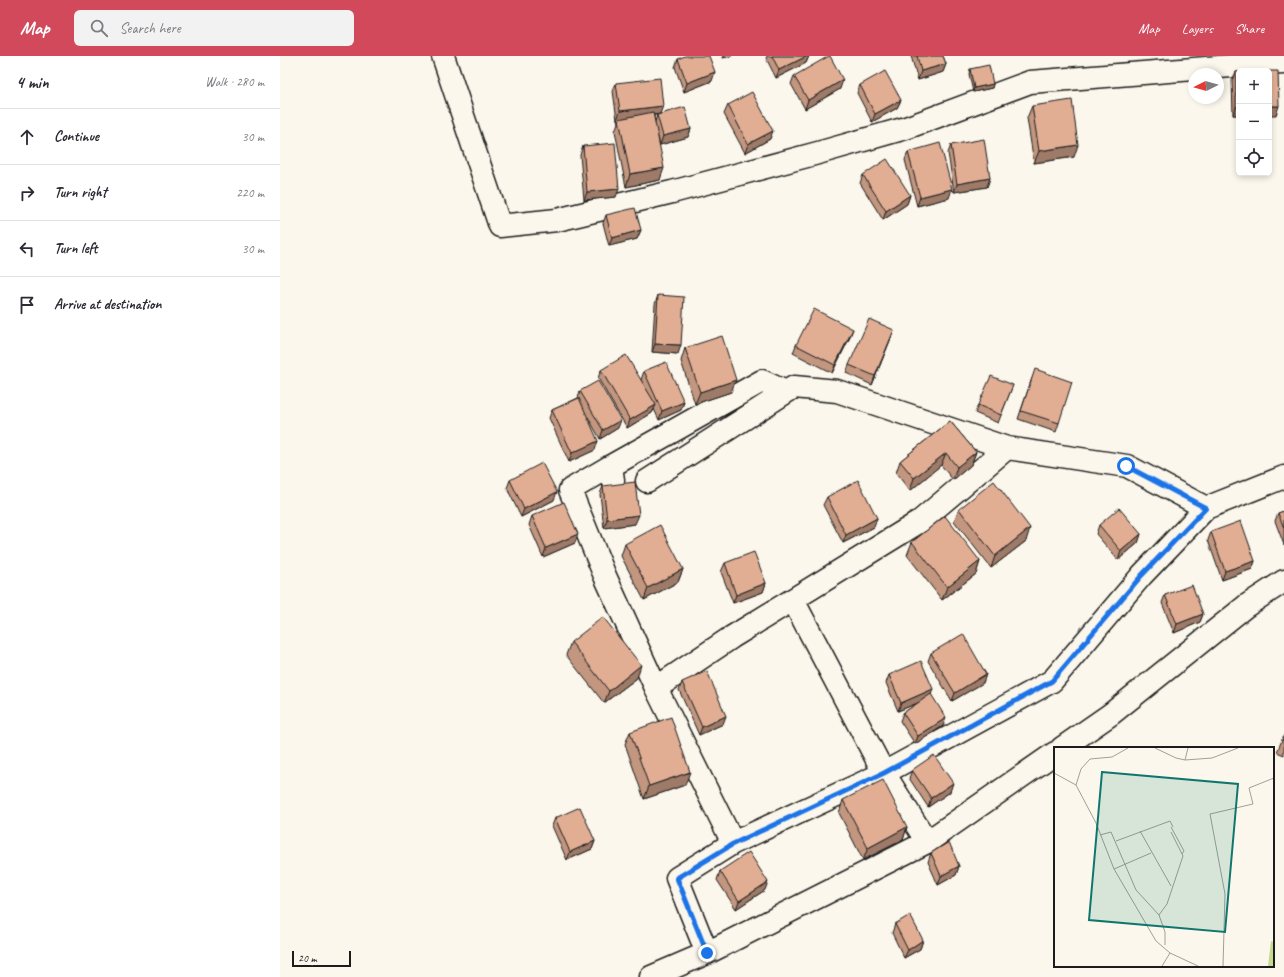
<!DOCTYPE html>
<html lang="en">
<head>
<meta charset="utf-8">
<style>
  :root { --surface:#fff; --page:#f2f2f3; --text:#2b2b33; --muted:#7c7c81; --line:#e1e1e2; --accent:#d1495b }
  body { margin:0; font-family:Caveat,sans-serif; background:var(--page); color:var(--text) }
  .controls { position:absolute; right:12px; top:12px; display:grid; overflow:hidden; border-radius:6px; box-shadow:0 2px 6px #0003 }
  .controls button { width:36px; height:36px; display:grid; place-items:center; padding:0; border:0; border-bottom:1px solid var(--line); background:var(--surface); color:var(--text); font:20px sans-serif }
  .compass { position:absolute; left:908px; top:12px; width:36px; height:36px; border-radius:50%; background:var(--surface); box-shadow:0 2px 6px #0003; rotate:265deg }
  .scale { position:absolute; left:12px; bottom:10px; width:59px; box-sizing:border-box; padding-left:4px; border:2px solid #1c1c1c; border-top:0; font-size:11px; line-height:14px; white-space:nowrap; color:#1c1c1c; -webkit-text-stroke:3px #fbf7ec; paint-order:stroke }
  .stop { position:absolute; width:12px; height:12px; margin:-9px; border:3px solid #1a73e8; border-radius:50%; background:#fff }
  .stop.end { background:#1a73e8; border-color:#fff; box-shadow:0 1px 4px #0008 }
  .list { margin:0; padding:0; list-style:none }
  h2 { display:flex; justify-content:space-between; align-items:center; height:52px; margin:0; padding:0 16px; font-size:17px }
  h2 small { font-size:13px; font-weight:400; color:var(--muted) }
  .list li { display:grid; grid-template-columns:26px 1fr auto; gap:12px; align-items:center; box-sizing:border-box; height:56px; padding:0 16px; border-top:1px solid var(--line) }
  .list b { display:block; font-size:15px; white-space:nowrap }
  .list em { font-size:13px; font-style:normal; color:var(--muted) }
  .icon { flex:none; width:22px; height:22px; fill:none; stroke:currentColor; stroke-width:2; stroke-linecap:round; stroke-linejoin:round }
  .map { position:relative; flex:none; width:1004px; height:921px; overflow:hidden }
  header { display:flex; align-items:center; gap:24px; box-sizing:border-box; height:56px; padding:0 20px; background:var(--accent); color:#fff }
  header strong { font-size:19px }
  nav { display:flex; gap:22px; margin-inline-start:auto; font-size:14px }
  .search { width:280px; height:36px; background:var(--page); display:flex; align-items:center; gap:10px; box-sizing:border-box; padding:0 14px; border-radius:6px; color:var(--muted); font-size:15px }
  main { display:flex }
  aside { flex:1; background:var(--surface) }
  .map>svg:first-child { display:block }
</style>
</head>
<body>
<header>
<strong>Map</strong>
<div class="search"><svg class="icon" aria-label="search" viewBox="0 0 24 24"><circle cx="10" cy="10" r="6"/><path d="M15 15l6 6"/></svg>Search here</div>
<nav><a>Map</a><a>Layers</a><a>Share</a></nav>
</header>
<main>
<aside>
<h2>4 min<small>Walk · 280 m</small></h2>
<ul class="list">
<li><svg class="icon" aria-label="ahead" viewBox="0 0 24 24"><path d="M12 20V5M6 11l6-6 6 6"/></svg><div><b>Continue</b></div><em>30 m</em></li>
<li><svg class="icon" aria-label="right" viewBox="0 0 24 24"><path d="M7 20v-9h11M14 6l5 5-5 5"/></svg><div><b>Turn right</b></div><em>220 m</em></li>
<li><svg class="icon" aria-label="left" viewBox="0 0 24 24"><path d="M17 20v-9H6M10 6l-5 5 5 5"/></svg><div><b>Turn left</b></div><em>30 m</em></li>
<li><svg class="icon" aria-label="arrive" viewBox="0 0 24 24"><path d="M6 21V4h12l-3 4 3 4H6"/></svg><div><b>Arrive at destination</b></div></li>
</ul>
</aside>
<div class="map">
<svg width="1004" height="921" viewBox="0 0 1004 921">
  <rect width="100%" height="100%" fill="#fbf7ec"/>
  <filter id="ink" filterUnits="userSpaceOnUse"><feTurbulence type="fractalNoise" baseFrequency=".025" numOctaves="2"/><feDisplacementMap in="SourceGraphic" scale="8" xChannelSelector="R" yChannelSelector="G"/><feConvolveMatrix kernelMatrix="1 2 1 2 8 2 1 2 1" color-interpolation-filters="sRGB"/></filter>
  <g filter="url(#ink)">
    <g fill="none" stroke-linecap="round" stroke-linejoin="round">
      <defs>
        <path id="minor" d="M163,0L220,170L277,164L392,136L538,97L626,72L750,26L964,9L1004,7
          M331,410L290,434L325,520L376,632L453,787
          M333,424L331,410L482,325L506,336
          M367,425L514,331L557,335L727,392L847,410L926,452
          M513,544L604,717L647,786
          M376,632L452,581L639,466L727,392
          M782,692L831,658L966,550L1004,525
          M427,897L397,822L453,787L604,717L772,625L862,519L926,452L1004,421
          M371,921L427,897L647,786L775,697"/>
      </defs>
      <use href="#minor" stroke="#1c1c1c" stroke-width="25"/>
      <use href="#minor" stroke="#fbf7ec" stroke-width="22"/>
    </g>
    <path fill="#c2967f" stroke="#1c1c1c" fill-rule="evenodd" d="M487,0H529L526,7L496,22L486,2Z
      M631,0H663L666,8L663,16L638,24Z
      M398,3L432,25L404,36L395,11Z
      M690,13L713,28L712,32L693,36L689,18Z
      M956,16H959V59H953L952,24Z
      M514,20L560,33L525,53L511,28Z
      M336,27L380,58L411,73L408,81L380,89L378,81L380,124L346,131L335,75L339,64H337L333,35ZM374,59H379H377L375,66Z
      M580,29L621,44L617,52L592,66L577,37Z
      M448,49L490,83L465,97L444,58Z
      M752,50L794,101L754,107L747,62Z
      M671,89L710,122L707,131L674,136L668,97Z
      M303,90L336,141L304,144L300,99Z
      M628,96L669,142L637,150L625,104Z
      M583,119L630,139L627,148L603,164L580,127Z
      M326,159L361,174L357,183L329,190L323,167Z
      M378,239L398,298L372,296L375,248Z
      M570,281L552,317L513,297L516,289Z
      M611,282L592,329L566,317L569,309Z
      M405,292L451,336L415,348L401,305Z
      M321,314L363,328L361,324L364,315L404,346L401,354L379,364L374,353L372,357L347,372L318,322Z
      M752,322L779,367L776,376L738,363Z
      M733,329L718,367L695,357L698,349Z
      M300,335L338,372L320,383L308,361L315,394L289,406L269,362L272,354L298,342Z
      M670,365L696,396L691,409L673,424L661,409L630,435L616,417L620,405Z
      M230,424L274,444L241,461L227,432Z
      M323,430L355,468L324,472L320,438Z
      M547,441L597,462L594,471L563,487L543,449Z
      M679,453L746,485L711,512L674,465Z
      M1004,455V489L995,465L998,457Z
      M252,460L295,487L263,501L249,469Z
      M819,469L861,478L858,487L838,504L816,478Z
      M931,476L975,505L972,513L942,524L928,484Z
      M632,486L700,505L696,518L662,544L627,499Z
      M345,488L403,513L398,526L364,544L341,500Z
      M445,507L486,527L483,536L453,547L441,516Z
      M885,539L923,558L920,566L894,577L882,547Z
      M291,586L357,622L324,647L286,599Z
      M651,597L706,618L703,627L672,645L648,605Z
      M609,619L651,639L663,670L635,688L620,665L623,657L638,647L618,655L606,627Z
      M402,626L443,668L419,679L399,634Z
      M350,676L405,729L364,743L345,688Z
      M1004,679V699L997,696Z
      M632,714L670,736L648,751L629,722Z
      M563,744L627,771L623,784L583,804L559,757Z
      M275,762L315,785L312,793L287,804L272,770Z
      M651,797L679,810L676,819L658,829L648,806Z
      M440,815L485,834L456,853L437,824Z
      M615,868L643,884L640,893L624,902L612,877Z"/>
    <path fill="#9e7a68" stroke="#1c1c1c" d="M443,0H452L443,2Z
      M527,0H529L526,7L496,22L499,14Z
      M666,8L663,16L638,24L641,15Z
      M435,16L432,25L404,36L407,27Z
      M563,24L560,33L525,53L528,44Z
      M713,28L712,32L693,36L694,32Z
      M621,44L617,52L592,66L595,58Z
      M383,50L380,58L337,64L340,55Z
      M989,50H999L996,59H989Z
      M956,51H959V59H953Z
      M411,73L408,81L380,89L383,80Z
      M493,75L490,83L465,97L468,88Z
      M798,89L794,101L754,107L759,95Z
      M384,112L380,124L346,131L350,118Z
      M710,122L707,131L674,136L677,128Z
      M339,133L336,141L304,144L307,136Z
      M672,133L669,142L637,150L640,141Z
      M630,139L627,148L603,164L606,155Z
      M361,174L357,183L329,190L332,182Z
      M573,273L570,281L552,317L555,309Z
      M614,274L611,282L592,329L595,320Z
      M375,288L401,289L398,298L372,296Z
      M456,324L451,336L415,348L420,336Z
      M404,346L401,354L379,364L382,355Z
      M376,349L372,357L347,372L350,364Z
      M341,364L338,372L320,383L323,374Z
      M318,385L315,394L289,406L292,397Z
      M696,396L691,409L673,424L677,411Z
      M666,397L661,409L630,435L634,422Z
      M277,436L274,444L241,461L244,453Z
      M359,459L355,468L324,472L327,463Z
      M597,462L594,471L563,487L566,479Z
      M750,472L746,485L711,512L715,500Z
      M298,478L295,487L263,501L266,492Z
      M861,478L858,487L838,504L841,495Z
      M700,505L696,518L662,544L667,531Z
      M975,505L972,513L942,524L945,515Z
      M403,513L398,526L364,544L368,532Z
      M486,527L483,536L453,547L456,539Z
      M923,558L920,566L894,577L897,568Z
      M361,609L357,622L324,647L329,635Z
      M706,618L703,627L672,645L675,637Z
      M653,633L650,642L618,655L621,647Z
      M446,660L443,668L419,679L422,671Z
      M666,662L663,670L635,688L638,680Z
      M410,716L405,729L364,743L369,730Z
      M673,727L670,736L648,751L651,742Z
      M627,771L623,784L583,804L588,792Z
      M315,785L312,793L287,804L290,796Z
      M679,810L676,819L658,829L661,820Z
      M488,826L485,834L456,853L459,845Z
      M643,884L640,893L624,902L628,894Z"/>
    <path fill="#e1ae94" stroke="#1c1c1c" d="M405,0H429L435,16L407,27L398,3Z
      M492,0H527L499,14Z
      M549,0H550L563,24L528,44L514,20Z
      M637,0H663L666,8L641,15Z
      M709,9L713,28L694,32L690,13Z
      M605,15L621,44L595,58L580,29Z
      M989,15H998L999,50H989Z
      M956,16H959V51H956Z
      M380,22L383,50L340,55L336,27Z
      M472,36L493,75L468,88L448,49Z
      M792,44L798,89L759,95L752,50Z
      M405,51L411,73L383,80L377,59Z
      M373,56L384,112L350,118L339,63Z
      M704,83L710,122L677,128L671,89Z
      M335,87L339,133L307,136L303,90Z
      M660,87L672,133L640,141L628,96Z
      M607,103L630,139L606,155L583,119Z
      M355,152L361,174L332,182L326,159Z
      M378,239L404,241L401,289L375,288Z
      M534,253L573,273L555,309L516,289Z
      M589,263L614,274L595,320L569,309Z
      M442,280L456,324L420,336L405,292Z
      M346,299L376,349L350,364L321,314Z
      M386,306L404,346L382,355L364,315Z
      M755,313L792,326L779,367L741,355Z
      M711,320L733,329L721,359L698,349Z
      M318,325L341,364L323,374L300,335Z
      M299,342L318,385L292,397L272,354Z
      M670,365L696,396L677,411L666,397L634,422L620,405Z
      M262,407L277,436L244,453L230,424Z
      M578,424L597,462L566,479L547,441Z
      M714,425L750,472L715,500L679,453Z
      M355,426L359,459L327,463L323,430Z
      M284,446L298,478L266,492L252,460Z
      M839,452L861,478L841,495L819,469Z
      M1004,455V472L998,457Z
      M665,460L700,505L667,531L632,486Z
      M961,465L975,505L945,515L931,476Z
      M380,469L403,513L368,532L345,488Z
      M474,496L486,527L456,539L445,507Z
      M912,529L923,558L897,568L885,539Z
      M323,561L361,609L329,635L291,586Z
      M683,578L706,618L675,637L651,597Z
      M641,605L653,633L621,647L609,619Z
      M427,615L446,660L422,671L402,626Z
      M651,638L666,662L638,680L623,657Z
      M391,661L410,716L369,730L350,676Z
      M1004,679V685L1002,684Z
      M654,699L673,727L651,742L632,714Z
      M603,724L627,771L588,792L563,744Z
      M300,751L315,785L290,796L275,762Z
      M669,786L679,810L661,820L651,797Z
      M469,796L488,826L459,845L440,815Z
      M630,859L643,884L628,894L615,868Z"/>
  </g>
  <g fill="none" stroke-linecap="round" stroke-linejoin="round" filter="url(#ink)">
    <path stroke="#1a73e8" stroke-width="5" d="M427,897L397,822L453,788L604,717L772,625L862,519L926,452L846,410"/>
  </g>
  <g transform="translate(774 691)">
    <rect width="220" height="220" fill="#fbf7ec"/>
    <path d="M217,194L220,195V219H214Z" fill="#c4da90"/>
    <path fill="none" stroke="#a29f99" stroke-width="1" d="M101,1L122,11L131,13L158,11L184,1M131,13L134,1M0,26L22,38L42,76L60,122L102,194L116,206L144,219M22,38L27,22L36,12L58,10L74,1M117,80L130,104L128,107M86,84L117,139M46,88L57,85L82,143L105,168L111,185V198M62,94L116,74L119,80M60,122L97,106M105,168L113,157L129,109L117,85M108,219L116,206M169,219L171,147L156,67L199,57L195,41L220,31"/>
    <path fill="#0f766e" fill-opacity="0.15" stroke="#0f766e" stroke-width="2" d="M48,25L184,37L171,185L35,173Z"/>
    <rect width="220" height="220" fill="none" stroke="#1c1c1c" stroke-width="2"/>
  </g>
</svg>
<div class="controls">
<button>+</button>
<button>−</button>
<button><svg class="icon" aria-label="locate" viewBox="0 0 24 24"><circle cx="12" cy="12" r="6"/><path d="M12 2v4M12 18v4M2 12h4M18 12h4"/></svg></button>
</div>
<svg class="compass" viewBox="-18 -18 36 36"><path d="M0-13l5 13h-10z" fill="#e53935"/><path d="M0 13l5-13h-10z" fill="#7c7c81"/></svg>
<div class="scale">20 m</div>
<div class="stop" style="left:846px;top:410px"></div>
<div class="stop end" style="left:427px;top:897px"></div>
</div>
</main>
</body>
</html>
